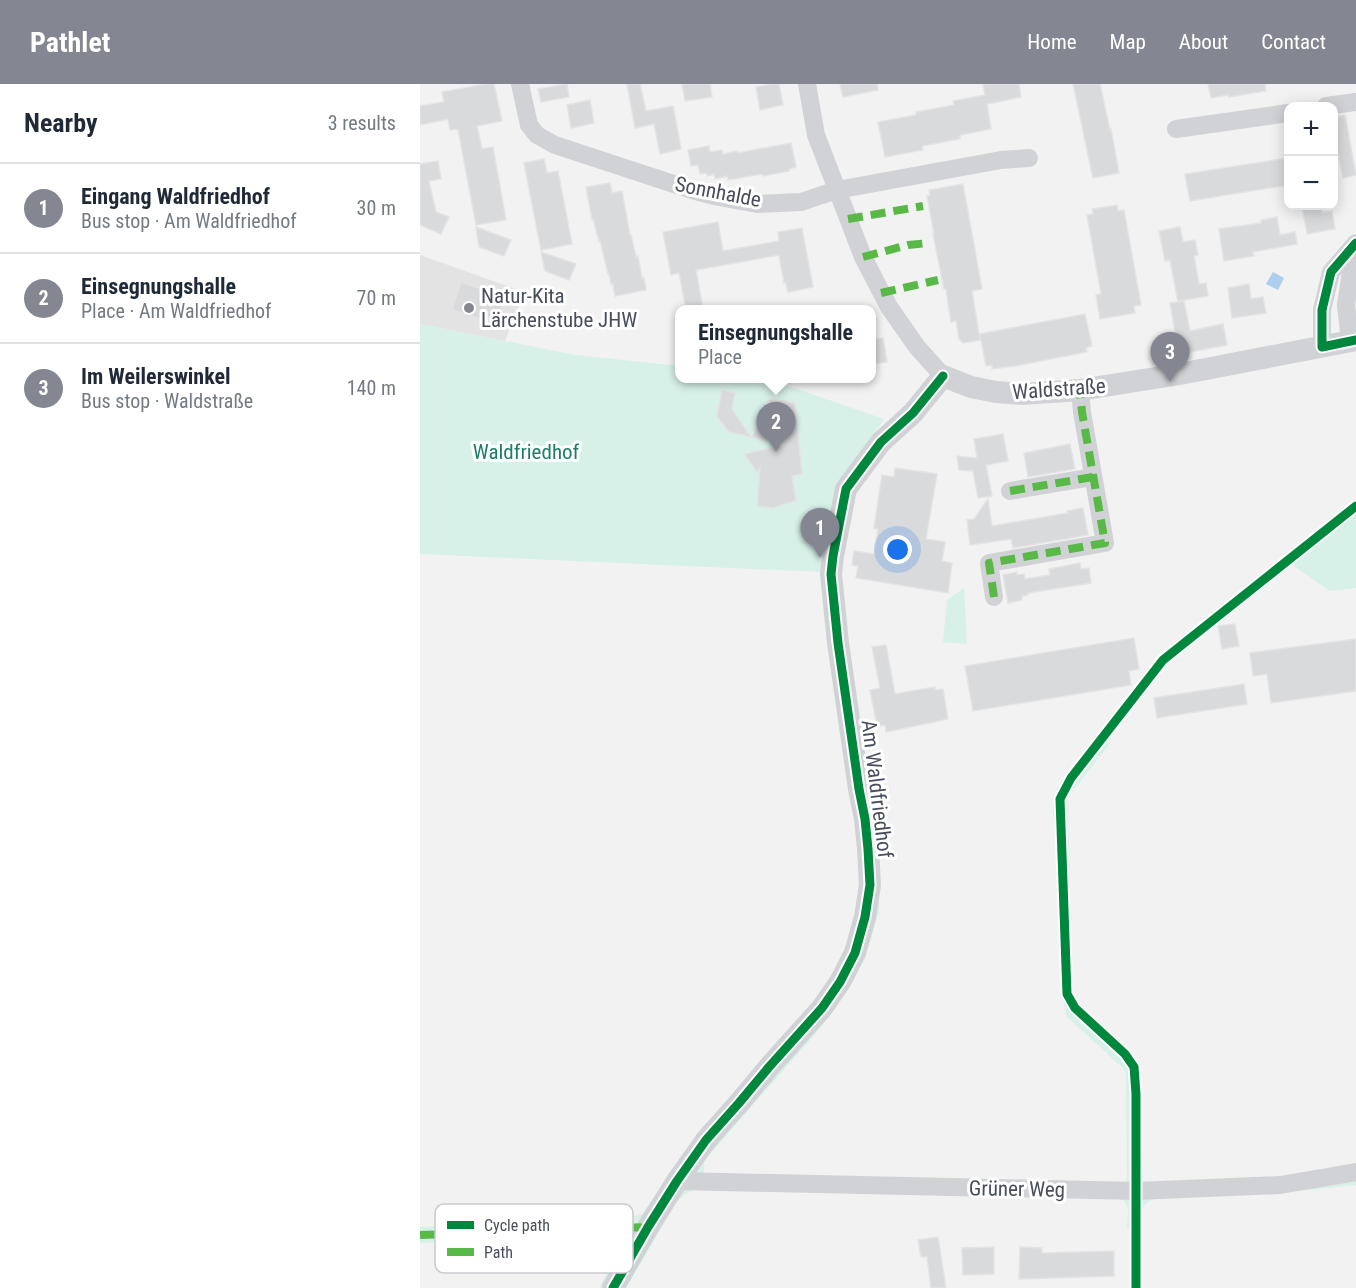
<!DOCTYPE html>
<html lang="en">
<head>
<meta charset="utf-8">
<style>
  :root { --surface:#fff; --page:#f2f2f3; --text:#1f2937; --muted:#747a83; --line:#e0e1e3; --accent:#848792 }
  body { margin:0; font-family:"Roboto Condensed",sans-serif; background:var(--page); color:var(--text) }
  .controls { position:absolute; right:18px; top:18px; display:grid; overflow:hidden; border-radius:12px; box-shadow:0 3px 15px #0003 }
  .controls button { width:54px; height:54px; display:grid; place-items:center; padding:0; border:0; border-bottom:2px solid var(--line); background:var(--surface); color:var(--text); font:30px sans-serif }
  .you { position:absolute; left:478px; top:466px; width:21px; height:21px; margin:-15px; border:4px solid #fff; border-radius:50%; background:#1a73e8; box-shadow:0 0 0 9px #1a73e833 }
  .badge { display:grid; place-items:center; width:39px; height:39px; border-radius:50%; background:var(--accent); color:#fff; font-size:20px; font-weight:700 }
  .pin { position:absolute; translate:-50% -50px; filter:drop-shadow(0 2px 3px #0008) }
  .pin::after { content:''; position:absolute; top:32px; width:21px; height:18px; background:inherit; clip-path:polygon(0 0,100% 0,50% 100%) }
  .popup { position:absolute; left:255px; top:221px; width:201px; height:78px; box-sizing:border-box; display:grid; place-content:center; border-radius:12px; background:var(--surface); filter:drop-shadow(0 2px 4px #0005); font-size:20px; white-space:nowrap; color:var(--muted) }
  .popup b { font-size:22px; color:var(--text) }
  .popup::after { content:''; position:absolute; left:50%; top:100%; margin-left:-12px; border:12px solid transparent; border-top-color:var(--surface) }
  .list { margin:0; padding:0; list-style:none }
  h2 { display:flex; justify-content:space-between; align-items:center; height:78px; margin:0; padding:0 24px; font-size:26px }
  h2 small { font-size:20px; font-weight:400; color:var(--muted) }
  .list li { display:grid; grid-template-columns:39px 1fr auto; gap:18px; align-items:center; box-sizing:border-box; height:90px; padding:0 24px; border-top:2px solid var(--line) }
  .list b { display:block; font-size:22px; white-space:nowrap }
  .list p { margin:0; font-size:20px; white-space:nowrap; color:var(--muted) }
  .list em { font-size:20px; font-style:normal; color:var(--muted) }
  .map { position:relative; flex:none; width:936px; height:1204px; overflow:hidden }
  header { display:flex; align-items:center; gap:36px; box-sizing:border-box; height:84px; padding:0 30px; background:var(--accent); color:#fff }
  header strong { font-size:28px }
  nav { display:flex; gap:33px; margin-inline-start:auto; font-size:21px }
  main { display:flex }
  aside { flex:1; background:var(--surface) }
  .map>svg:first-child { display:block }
</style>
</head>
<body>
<header>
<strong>Pathlet</strong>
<nav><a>Home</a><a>Map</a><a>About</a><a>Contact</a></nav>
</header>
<main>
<aside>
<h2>Nearby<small>3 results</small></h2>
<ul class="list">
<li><span class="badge">1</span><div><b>Eingang Waldfriedhof</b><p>Bus stop · Am Waldfriedhof</p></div><em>30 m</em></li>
<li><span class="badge">2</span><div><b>Einsegnungshalle</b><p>Place · Am Waldfriedhof</p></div><em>70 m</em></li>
<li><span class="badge">3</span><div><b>Im Weilerswinkel</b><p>Bus stop · Waldstraße</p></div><em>140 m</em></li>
</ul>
</aside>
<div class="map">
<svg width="936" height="1204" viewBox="0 0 936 1204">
  <rect width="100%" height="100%" fill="#f2f2f2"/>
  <path fill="#e4e3e4" d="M0,171L104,208L85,257L0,240Z"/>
  <path fill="#d7f0e8" d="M0,240L155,271L260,282V294H339L351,296L464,335L415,408L402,488L0,470Z
    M936,415V504L910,507L862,474Z
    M544,504L547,560L523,558L527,516Z
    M691,658L648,713L652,907C660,930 695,958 714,975L719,977L723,1096L726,1102L872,1093L936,1081V1101L889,1106L738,1113L728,1118L722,1124V1144L707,1145L708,1125L704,1116L699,1115L273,1106L265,1110L256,1119L206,1204H179L205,1155L0,1159V1143L201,1136L222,1130L264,1074L410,898L427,859L459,769V827L451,855L434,895L402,942L284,1077V1090L703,1100L707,1096V1092L706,991L705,986L647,933L643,917L640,884L638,791L633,725L637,704L669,661Z"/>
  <path fill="#adceec" d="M853,188L864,194L858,206L846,200Z"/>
  <path fill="#d9dadc" stroke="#e3e3e5" stroke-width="1.5" d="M66,0H74L82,37L57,42L62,65L73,63L86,136L56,141L38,45L30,46L28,35L0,41V22L24,18L22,8Z
    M147,0L149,13L121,18L118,5Z
    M207,0H220L226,27L253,22L261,65L240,70L234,40L215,44Z
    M262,0H290L292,13L265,17Z
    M354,0H359L363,21L340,26L336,3Z
    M420,0H457L458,6L423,13Z
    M563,0H599L601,13L567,20L571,45L540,51V55L502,62L503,66L465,73L458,38L496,31V28L534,21L533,17L565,11Z
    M653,0H680L690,46L691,45L699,89L673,94Z
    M788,0H845L846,7L809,13L808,11L791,14Z
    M170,16L174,39L151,44L147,21Z
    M925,31L936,91L923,94L914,44V33Z
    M371,59L376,83L369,85V87L343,92L342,90L308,96L307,92L295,95L294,90L287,92V89L280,90L278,81L271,82L268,66L289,62L290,68L302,66L303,70L317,67L318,69Z
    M868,74V101L770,117L765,90Z
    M124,75L127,89L138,87L152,160L121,166L104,79Z
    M18,77L21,95L9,97L16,128L29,133L21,150L0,141V80Z
    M190,99L192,109L202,107L210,151H211L216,173L218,172L222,194H224L226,206L195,212L193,200H191L189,190H188L180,156L179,157L173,135H172L166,103Z
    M543,100L562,205L552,207L559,250L665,230L672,262L666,264L667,268L595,282L572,285V281L566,282L560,251V256L543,259L539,255L536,237L531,238L526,205H524L513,150H514L507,112L510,111L509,106Z
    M697,121L698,127L704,126L721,221L714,222L715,229L680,235L676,211L681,210L667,131L673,130L672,125Z
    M882,122H901L902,129L912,127L915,145L887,150Z
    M857,133L860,151L875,148L877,160L833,168L834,172L804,177L799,145L841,139V136Z
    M298,138L303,167L359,157L358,148L382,144L393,203L368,208L366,199H364L359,171L276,186L283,225H266L259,189L251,191L243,148Z
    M56,143L91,156L84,172L59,163Z
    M760,143L763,158L775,156L778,171L774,172L779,200L786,199L788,212L759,217H764L770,247L803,240L807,261L759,270L750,219L758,218L750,176L745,177L739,147Z
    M121,168L156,180L149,196L125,187Z
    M41,198L85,213L77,236L62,231L61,235L32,226Z
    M829,200L831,215L843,213L846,229L812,234L808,204Z
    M463,254L467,278L452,280V256Z
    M302,306L315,309L312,325L331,353L309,348L298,334L297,332Z
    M350,315L375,319L382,390L372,392L376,417L352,424L337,422L340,384L337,388L324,370L364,361L332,353Z
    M583,350L588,377L566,381L572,412L558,414L553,387L539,386L537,372L557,374L554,355Z
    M650,360L655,385L608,393L604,369Z
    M475,384L517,390L506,455L525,458L522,477L532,479L528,509L436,494L438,482L432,481L434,467L454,470L458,445L454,444L462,391L474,393Z
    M568,415L572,442L648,429L647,427L663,424L668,451L593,464L591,455L550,461L547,436L554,435Z
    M660,479L661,485L669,484L671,499L608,509V511L602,512V516L588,519L583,491L597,488V491L604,490L605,495L630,491L629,485Z
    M815,540L819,562L802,565L798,542Z
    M714,554L719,585L709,587L711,601L553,627L545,582Z
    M936,555V607L851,619L847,590L833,592L830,569Z
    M466,561L475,610L515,603V606L523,605L528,635L466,648L465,641L457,642L450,606L460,604L452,563Z
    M824,600L827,620L737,634L734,614Z
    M518,1153L526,1204H511L507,1173H501L498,1156Z
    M574,1163V1190L543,1191L542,1164Z
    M600,1163L622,1164V1169L694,1167V1192L599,1195Z"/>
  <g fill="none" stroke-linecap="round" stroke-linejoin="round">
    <path stroke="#d0d2d5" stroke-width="18" d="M100,0L109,41L117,51L135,61L272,106L294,112L337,120L381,118L417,106L581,76L609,74
      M387,0L396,51L443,173L469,223L497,263L523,292
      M906,22L936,18
      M756,45L868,29
      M930,257L926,221L935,161
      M902,263V226L911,188L936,159
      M590,407L673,393
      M574,513L569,479L685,459L662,328L660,306
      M257,1097L717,1107L860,1101L936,1088"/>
    <path stroke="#d0d2d5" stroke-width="22" d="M193,1204L228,1143L257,1097L286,1056L319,1019L349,983L402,924L420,898L435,869L445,833L450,801L448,765L445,735L439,705L418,559L411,490L413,472L426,405L461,358L493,329L523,292L551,303L576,308L602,310L660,306L760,290L936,256"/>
    <path stroke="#58b947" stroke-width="8" stroke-dasharray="15 8" stroke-linecap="butt" d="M428,135L503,122
      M443,173L488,161L509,159
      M461,209L518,196
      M590,407L673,393
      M574,513L569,479L685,459L662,328L660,306
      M0,1151L228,1143"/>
    <defs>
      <path id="cycleway" d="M936,159L911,188L902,226V263L936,256
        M193,1204L228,1143L257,1097L286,1056L319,1019L349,983L402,924L420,898L435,869L445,833L450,801L448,765L445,735L439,705L418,559L411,490L413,472L426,405L461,358L493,329L523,292
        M716,1204V1010L714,983L705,970L655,924L647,910L640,715L651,694L743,576L936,422"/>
    </defs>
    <use href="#cycleway" stroke="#fff" stroke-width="13"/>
    <use href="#cycleway" stroke="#00873e" stroke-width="9"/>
  </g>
  <circle fill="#848792" stroke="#fff" stroke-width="2" cx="49" cy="224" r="6"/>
  <g text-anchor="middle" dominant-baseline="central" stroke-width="6" stroke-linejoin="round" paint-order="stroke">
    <g font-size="21" fill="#494e5e" stroke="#fff">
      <text transform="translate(298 108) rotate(11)">Sonnhalde</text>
      <text transform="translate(639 305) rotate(-4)">Waldstraße</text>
      <text transform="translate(457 705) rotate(83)">Am Waldfriedhof</text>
      <text transform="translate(597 1105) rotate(1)">Grüner Weg</text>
    </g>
    <g font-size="21" fill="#494e5e" stroke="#fff" text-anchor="start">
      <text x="61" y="212">Natur-Kita<tspan x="61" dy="24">Lärchenstube JHW</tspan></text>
    </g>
    <g font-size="21" fill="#1a7e68" stroke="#fff">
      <text x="106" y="368">Waldfriedhof</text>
    </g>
  </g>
  <rect x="15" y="1120" width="198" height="69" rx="9" fill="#fff" stroke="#c8cacf" stroke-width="1.5"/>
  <rect x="27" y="1137" width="27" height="8" fill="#00873e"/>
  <rect x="27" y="1164" width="27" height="8" fill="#58b947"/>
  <g font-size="16" fill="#494e5e">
    <text x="64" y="1147">Cycle path</text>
    <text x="64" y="1174">Path</text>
  </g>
</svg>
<div class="controls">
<button>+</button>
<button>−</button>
</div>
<div class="you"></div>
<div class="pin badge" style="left:400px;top:474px">1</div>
<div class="pin badge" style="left:356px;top:368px">2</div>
<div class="popup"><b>Einsegnungshalle</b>Place</div>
<div class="pin badge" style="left:750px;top:298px">3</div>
</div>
</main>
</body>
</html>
